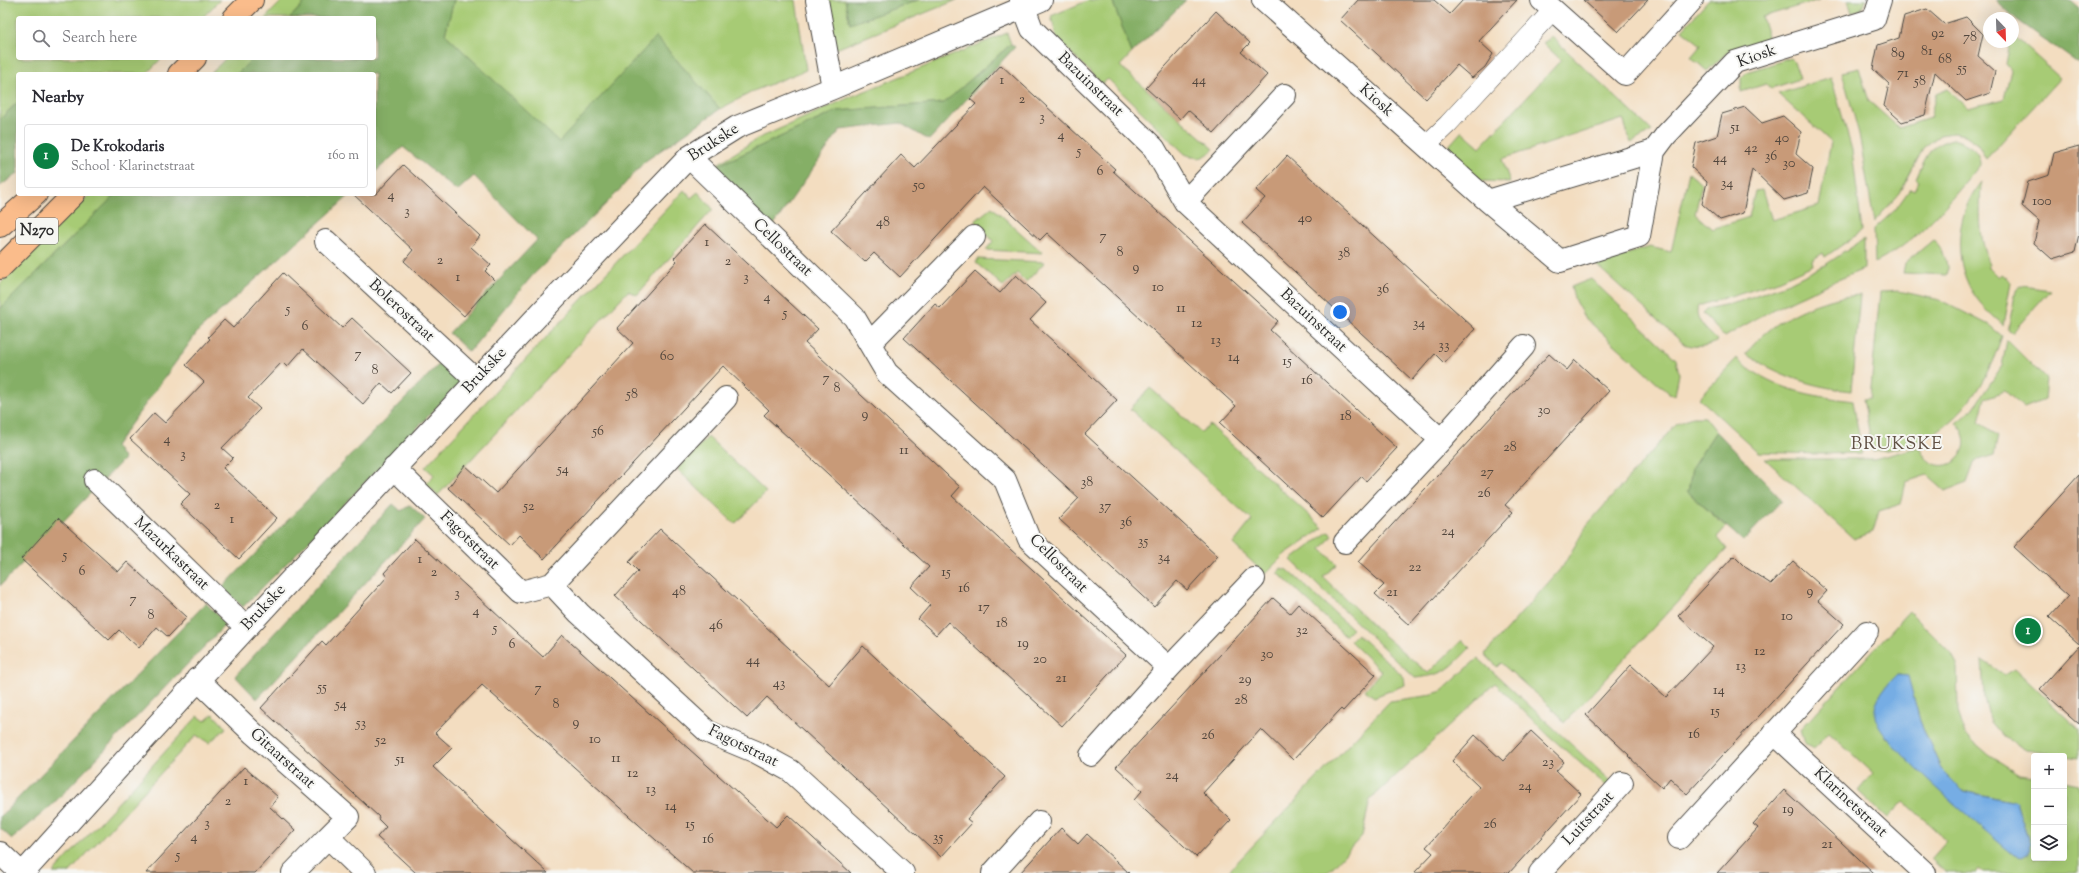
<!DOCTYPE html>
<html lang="en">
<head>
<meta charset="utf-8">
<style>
  :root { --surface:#fff; --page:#f7f7f7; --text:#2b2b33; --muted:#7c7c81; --line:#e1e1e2; --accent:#0b8043 }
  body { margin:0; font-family:"Sorts Mill Goudy",serif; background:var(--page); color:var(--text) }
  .controls { position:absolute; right:12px; bottom:12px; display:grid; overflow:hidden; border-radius:4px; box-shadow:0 4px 16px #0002 }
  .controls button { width:36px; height:36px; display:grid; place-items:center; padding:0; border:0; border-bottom:1px solid var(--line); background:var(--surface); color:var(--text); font:20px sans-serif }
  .compass { position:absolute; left:1983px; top:12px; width:36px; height:36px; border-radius:50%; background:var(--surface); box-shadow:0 4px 16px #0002; rotate:157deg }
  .you { position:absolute; left:1340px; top:312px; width:14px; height:14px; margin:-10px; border:3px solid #fff; border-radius:50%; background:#1a73e8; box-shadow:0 0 0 6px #1a73e833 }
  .badge { display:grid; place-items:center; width:26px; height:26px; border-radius:50%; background:var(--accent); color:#fff; font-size:13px; font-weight:700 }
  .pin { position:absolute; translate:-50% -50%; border:2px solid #fff; box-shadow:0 1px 4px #0006 }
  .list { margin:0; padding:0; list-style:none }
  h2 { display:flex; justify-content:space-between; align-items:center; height:52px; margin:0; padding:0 16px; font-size:17px }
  h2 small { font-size:13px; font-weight:400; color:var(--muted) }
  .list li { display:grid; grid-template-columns:26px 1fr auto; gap:12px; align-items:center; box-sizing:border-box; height:64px; margin:0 8px 8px; padding:0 8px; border:1px solid var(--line); border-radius:4px }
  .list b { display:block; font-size:15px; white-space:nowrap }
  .list p { margin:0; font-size:13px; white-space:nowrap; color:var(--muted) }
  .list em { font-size:13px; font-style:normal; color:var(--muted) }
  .icon { flex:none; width:22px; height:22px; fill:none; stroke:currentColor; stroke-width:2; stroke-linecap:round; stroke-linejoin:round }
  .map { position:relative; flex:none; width:2079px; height:873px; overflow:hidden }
  .search { position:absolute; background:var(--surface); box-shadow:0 4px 16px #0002; left:16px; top:16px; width:360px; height:44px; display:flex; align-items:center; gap:10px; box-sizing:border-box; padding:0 14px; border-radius:4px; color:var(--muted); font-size:15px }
  .panel { position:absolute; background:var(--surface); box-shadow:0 4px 16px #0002; left:16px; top:72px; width:360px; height:124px; border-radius:4px }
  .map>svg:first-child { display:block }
</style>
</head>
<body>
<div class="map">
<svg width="2079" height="873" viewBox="0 0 2079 873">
  <rect width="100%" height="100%" fill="#f6f6f2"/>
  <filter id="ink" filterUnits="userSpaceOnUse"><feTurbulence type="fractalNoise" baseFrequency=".025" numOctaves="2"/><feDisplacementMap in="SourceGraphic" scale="8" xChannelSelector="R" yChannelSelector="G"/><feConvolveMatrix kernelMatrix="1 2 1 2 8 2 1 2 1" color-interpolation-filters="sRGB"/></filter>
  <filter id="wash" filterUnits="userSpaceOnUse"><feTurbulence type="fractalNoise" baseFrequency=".012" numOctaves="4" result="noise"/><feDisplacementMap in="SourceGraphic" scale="16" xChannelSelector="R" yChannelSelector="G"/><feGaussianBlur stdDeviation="0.9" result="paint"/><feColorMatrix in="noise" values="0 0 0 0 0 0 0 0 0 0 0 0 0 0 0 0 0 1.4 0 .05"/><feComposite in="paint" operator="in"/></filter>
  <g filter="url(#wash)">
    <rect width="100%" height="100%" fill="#f3ddc0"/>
    <path fill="#a7cb74" stroke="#697b50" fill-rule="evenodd" d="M0,0H220L202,18H18V58H162L146,74H18V102L0,119Z
      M283,0H307L290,18H265Z
      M454,0H796L806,70L756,90L720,109L656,37L559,143L445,34Z
      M827,0H845L850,24L918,0H957L836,49Z
      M1089,0H1112L1132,53L1120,66L1214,149C1203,159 1199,160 1185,154L1108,79L1102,84L1057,39L1051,16Z
      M1709,0H1819L1762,17L1769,39L1728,52L1707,71L1691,57L1701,45L1682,30Z
      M1848,0H1867L1861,9L1852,13Z
      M1007,33L1011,44L944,103L837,111L708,170L757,139L848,98Z
      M2013,35L2060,78L1986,159L1977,143L1965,135L1953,133L1940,135L1924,147L1900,193L1874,222L1859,134L1842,72L1859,68L1869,101L1899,128L1930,118L1936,94L1948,89L1968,108L2004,99L2011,70L2006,64L2010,42H2013Z
      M1552,37L1652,131L1631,143L1623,119L1502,159L1510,182L1481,181L1447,148L1462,131L1480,147L1561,60L1543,43Z
      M226,58H253L237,74H210Z
      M1791,58L1794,61L1800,79L1772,88L1766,84L1741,92V78L1747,72Z
      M1831,77L1852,150L1862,231L1825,257L1823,253L1812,260L1813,265L1775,282L1698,306C1693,320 1709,332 1718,341C1706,347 1696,348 1684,344L1595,264L1650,247L1671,252L1689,172L1702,184L1695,214L1712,229L1749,217L1755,191L1762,190L1772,220L1819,206L1831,142L1778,94Z
      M1953,139C1966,143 1980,149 1980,165C1950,201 1918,242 1875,263L1874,229L1895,210L1910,189L1914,191L1919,181L1916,179C1926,157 1928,145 1953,139Z
      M1981,182C1980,210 1978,238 1990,264L1988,267L1998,277L2001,274L2011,282L2003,325C1997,319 1989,313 1983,306C1951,272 1953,216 1981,182Z
      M684,190L691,198L698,192L713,209L637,295L628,291L438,495L426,484L434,475L425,467Z
      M90,194H116L0,309V284Z
      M992,207L1043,253L986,250L993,241L975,221Z
      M1864,239V269C1816,289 1769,309 1725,337L1702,313L1706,309L1738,302L1791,282L1825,265Z
      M1933,240C1942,245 1950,266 1946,275L1903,273L1905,263Z
      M978,259L1045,262L1026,282L1017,273L1003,286L976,263Z
      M1591,279L1676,359L1679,374L1675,395L1669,393L1584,317L1575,301L1571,287Z
      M2022,286L2050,290L2012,333L2008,329L2016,290L2017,288Z
      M1899,291L1940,300L1989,325L2002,336C1986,384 1960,427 1909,445C1898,449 1885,450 1873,452L1863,399L1870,398L1880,292Z
      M1860,295L1851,391C1807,386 1782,376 1745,354C1752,347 1759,338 1767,332C1791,311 1828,297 1860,295Z
      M2007,340L2046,379L2044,400L2024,408L2005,391L1985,398L1979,421L1998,436L1994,455L1975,461L1967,483L1945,491L1927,475L1906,482L1901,504L1879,511L1873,532L1854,539L1765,459H1874L1919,447C1937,488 1984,452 1956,423L1973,409L2002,366Z
      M1737,358C1741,365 1749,369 1756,373C1789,393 1816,396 1853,401L1862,453L1819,454L1758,452L1699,398Z
      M1150,388L1201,432L1210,425L1323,528L1285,554L1265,574L1233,544L1252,520L1130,409Z
      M1692,417H1705L1716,431L1692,468L1689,488L1687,491L1726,527L1717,537L1727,549L1564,723L1557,713L1501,663L1497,667L1485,654L1563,566L1587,525L1677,423Z
      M708,437L766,492L735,524L677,469Z
      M1328,532L1333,535L1321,549L1337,564L1323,577L1384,636L1428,673L1462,640L1470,648C1449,669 1446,675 1415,678L1291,560Z
      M1281,568L1288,570L1352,629L1345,636L1278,573Z
      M1909,611L1951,653L1957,664L1958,711L1965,734L1989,755L2019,774L2034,776V858H2064V781L2079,784V873H1983L1979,870L1976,873H1946L1931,859L1947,841L1904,801L1887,818L1858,791L1873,773L1829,733L1813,749L1805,744L1801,729ZM1897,675L1907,676L1920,721L1941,769L1963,791L2016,802L2030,844L1886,737L1884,689Z
      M1357,634L1404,677L1405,685L1374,697L1365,690L1381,671L1350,641Z
      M1478,658L1613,783L1608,787L1548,735L1495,683L1370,800L1362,836L1327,873H1227L1390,701L1426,696L1442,691Z
      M1982,660L2005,675L2015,669L2079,730V758L2026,750L2004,737L1991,722L1984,698Z
      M213,714L226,728L209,743L196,735L69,873H53L198,716L205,721Z"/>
    <path fill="#85af66" stroke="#586d48" d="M307,0H454L445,34L559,142L656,37L720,109L644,162L614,196L532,276L469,352L449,333L537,240L474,176L457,191L403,147L374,173V74H237L253,58H374V18H290Z
      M845,0H918L850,24Z
      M1112,0H1186L1132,53Z
      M1996,0H2070L2079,8V64L2016,19Z
      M1011,44L1015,47L929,140L900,123L840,130L773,226L708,170L837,111L944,103Z
      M18,102V173L0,186V119Z
      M116,194H351L199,330L115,446L124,459L0,586V309Z
      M442,361L462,381L311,539L243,607L222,588Z
      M1716,431L1782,500L1743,541L1687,491L1689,488L1692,468Z
      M393,504L401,511L410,505L425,519L257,699L235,676Z
      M206,603L226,624L51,806L12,839L0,828V817Z"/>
    <path fill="#76ade4" stroke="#506c88" d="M1897,675L1908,676L1920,721L1941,769L1963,791L2016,802L2030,844L2029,853L2022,857L2014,855C1989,834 1878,742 1875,716C1873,699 1886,686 1897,675Z"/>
    <g id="blocks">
      <path fill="#c89a78" d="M1358,0H1434L1450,14L1463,0H1517L1479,41L1493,54L1485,67L1472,78L1457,65L1426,99L1340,20Z
        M1583,0H1648L1618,32Z
        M1927,9L1944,24L1966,17L1983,34L1978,56L1995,71L1990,93L1966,101L1935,72L1925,115L1902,122L1884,106L1889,84L1873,69L1878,45L1899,38L1904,16Z
        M1216,11L1250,43L1241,52L1267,75L1214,133L1188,110L1180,119L1146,88Z
        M1001,65L1115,169L1113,171L1278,321L1270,330L1397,448L1366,481L1362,476L1323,518L1220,423L1236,406L1047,233L1040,240L983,187L900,277L874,253L865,262L831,231L901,155L915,168L976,104L970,99Z
        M1745,107L1762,123L1783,116L1801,132L1796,154L1813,169L1808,193L1784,200L1752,169L1743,213L1720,220L1702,204L1707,182L1691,167L1696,143L1717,136L1722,114Z
        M2079,146V234L2075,252L2052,259L2034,243L2039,221L2022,206L2028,182L2049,175L2054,153Z
        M1287,156L1475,329L1444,363L1435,354L1412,380L1242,223L1265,198L1256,190Z
        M403,165L480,236L471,247L491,265L485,271L495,281L464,316L404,261L413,250L353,194H376Z
        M705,224L818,329L805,343L960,487L952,496L1126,655L1062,726L948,622L936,635L918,619L930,605L911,587L929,567L764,415L769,410L723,366L544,559L519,535L510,545L448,488L465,465L496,493L633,343L617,328L677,261L674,258Z
        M975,271L1000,293L1016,275L1046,303L1030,320L1117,400L1085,434L1218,556L1187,590L1177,581L1154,607L1059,519L1079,498L904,338L935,304L940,308Z
        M283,273L342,328L352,318L411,373L392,393L381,383L363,404L303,349L287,367L282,362L248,398L260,409L222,448L233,458L223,468L277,518L239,559L180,504L190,494L130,439L154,413L165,423L204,382L186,365L210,339L208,337L224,320L233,328Z
        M1549,354L1567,370L1575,360L1609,391L1505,505L1513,512L1409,625L1375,594L1384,585L1358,562Z
        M2079,475V644L2049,617L2068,596L2014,547Z
        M58,518L118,572L127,562L187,617L168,637L157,627L139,648L119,630L109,640L21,559Z
        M660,529L829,685L863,646L1005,777L967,819L972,823L941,857L767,697L747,718L615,596L638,571L629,562Z
        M415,539L543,657L562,635L776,827L788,815L851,873H693L482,685L435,733L452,748L433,767L548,873H416L377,837L386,827L378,819L379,817L261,708L322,641L326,645L387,577L384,573Z
        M1734,556L1745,567L1771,584L1793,561L1827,591L1818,601L1844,624L1687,794L1670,778L1662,788L1628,756L1629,755L1586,715L1631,665L1666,697L1688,674L1713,647L1678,616Z
        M1273,598L1290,613L1298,604L1376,675L1343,711L1341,709L1293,760L1261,729L1203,793L1231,820L1196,857L1134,800L1142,791L1116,767Z
        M2079,646V724L2040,689Z
        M1531,731L1564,762L1556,771L1581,794L1509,873H1414L1433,853L1426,847L1479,787L1452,761L1475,735L1503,761Z
        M244,767L278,797L270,807L295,830L255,873H146Z
        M1784,790L1841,842L1874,873H1717L1758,828L1753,824Z
        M1061,828L1078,844L1087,834L1129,873H1020Z"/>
    </g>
  </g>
  <g filter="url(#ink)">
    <use href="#blocks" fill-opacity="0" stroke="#494641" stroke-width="1"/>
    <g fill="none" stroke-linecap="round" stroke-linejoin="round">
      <defs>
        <path id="lane" d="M1426,145L1448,124L1553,10"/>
        <path id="street" d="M817,0L833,88
          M1021,0L1032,29L1154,148L1185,202L1441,440
          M1263,0L1488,201L1560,261L1639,236L1654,151
          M1542,0L1625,74L1692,0
          M689,157L854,317L887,373L1005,480L1029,539L1169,668
          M1488,201L1654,151L1666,135L1735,62L1874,19L1880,0
          M1185,202L1285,95
          M326,241L476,380
          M870,343L974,237
          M394,468L521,592L552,584L579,613L708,732L756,752L791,771L903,873
          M95,480L246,627
          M1345,542L1441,440L1524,346
          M552,584L726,398
          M197,679L254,734L348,817L328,837L365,873
          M1774,733L1925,873
          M1091,755L1169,668L1254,579
          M1679,838L1867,632
          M0,853L21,873
          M23,873C241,631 463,393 689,157L737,127L833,88L1041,0
          M293,873L328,837
          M993,873L1039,822
          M1540,873L1622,783"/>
        <path id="primary" d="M234,18L252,0
          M179,74L195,58
          M0,226L36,194
          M0,268L74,194"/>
      </defs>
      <use href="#lane" stroke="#494641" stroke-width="20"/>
      <use href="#street" stroke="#494641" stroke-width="24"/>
      <use href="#primary" stroke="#494641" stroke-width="24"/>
      <use href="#lane" stroke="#fff" stroke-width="19"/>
      <use href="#street" stroke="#fff" stroke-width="22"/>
      <use href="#primary" stroke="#fabc8b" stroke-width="22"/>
    </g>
  </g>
  <g text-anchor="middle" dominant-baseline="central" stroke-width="4" stroke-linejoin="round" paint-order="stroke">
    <g font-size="14" fill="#52473e">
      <text x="1938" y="34">92</text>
      <text x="1970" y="38">78</text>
      <text x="1927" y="52">81</text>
      <text x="1898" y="54">89</text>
      <text x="1945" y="60">68</text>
      <text x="1962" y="69">55</text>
      <text x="1903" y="74">71</text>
      <text x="1002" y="81">1</text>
      <text x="1199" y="81">44</text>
      <text x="1920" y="82">58</text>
      <text x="1022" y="100">2</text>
      <text x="1042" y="118">3</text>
      <text x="1735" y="128">51</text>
      <text x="1061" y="136">4</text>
      <text x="1782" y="139">40</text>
      <text x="1751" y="149">42</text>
      <text x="1079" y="152">5</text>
      <text x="1771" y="157">36</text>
      <text x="1720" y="159">44</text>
      <text x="1789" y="164">30</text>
      <text x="1100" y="172">6</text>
      <text x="1727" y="184">34</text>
      <text x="919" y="186">50</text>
      <text x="391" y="196">4</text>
      <text x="2042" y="202">100</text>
      <text x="407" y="212">3</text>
      <text x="1305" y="219">40</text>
      <text x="883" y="223">48</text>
      <text x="1103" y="237">7</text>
      <text x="707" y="243">1</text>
      <text x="1120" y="253">8</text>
      <text x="1344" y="254">38</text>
      <text x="440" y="261">2</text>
      <text x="728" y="262">2</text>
      <text x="1136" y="268">9</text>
      <text x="458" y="278">1</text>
      <text x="746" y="278">3</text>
      <text x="1158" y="288">10</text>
      <text x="1383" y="290">36</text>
      <text x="767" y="298">4</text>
      <text x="1181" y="309">11</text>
      <text x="288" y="310">5</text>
      <text x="785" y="314">5</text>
      <text x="1197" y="324">12</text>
      <text x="1419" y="324">34</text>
      <text x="305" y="327">6</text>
      <text x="1216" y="341">13</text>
      <text x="1444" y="346">33</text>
      <text x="358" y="355">7</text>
      <text x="667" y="357">60</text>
      <text x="1234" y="358">14</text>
      <text x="1287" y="362">15</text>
      <text x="375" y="371">8</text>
      <text x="826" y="379">7</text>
      <text x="1307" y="381">16</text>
      <text x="837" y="389">8</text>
      <text x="632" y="395">58</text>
      <text x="1544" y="411">30</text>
      <text x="865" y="415">9</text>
      <text x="1346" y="417">18</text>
      <text x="598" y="432">56</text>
      <text x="167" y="440">4</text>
      <text x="1510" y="448">28</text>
      <text x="904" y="451">11</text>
      <text x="183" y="455">3</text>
      <text x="563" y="470">54</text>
      <text x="1487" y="473">27</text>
      <text x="1087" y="483">38</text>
      <text x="1484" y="494">26</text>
      <text x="217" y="506">2</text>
      <text x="529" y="507">52</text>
      <text x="1105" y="507">37</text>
      <text x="232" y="520">1</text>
      <text x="1126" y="523">36</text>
      <text x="1448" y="532">24</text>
      <text x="1143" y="542">35</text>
      <text x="65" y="556">5</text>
      <text x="1164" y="558">34</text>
      <text x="420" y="560">1</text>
      <text x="1415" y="568">22</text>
      <text x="82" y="572">6</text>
      <text x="434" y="573">2</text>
      <text x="946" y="573">15</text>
      <text x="964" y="589">16</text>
      <text x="679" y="592">48</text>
      <text x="1810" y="592">9</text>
      <text x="1392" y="593">21</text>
      <text x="457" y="594">3</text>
      <text x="133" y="600">7</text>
      <text x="984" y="608">17</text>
      <text x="476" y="612">4</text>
      <text x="151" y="616">8</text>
      <text x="1787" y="617">10</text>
      <text x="1002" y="624">18</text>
      <text x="716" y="626">46</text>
      <text x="495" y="629">5</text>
      <text x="1302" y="631">32</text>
      <text x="1023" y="644">19</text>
      <text x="512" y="645">6</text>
      <text x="1760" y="652">12</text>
      <text x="1267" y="655">30</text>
      <text x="1040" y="660">20</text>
      <text x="753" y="661">44</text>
      <text x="1741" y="667">13</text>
      <text x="1061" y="679">21</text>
      <text x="1245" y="680">29</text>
      <text x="779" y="684">43</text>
      <text x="322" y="688">55</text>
      <text x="538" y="689">7</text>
      <text x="1719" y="691">14</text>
      <text x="1241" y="701">28</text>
      <text x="341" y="705">54</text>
      <text x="556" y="705">8</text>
      <text x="1715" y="712">15</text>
      <text x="576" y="723">9</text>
      <text x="361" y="724">53</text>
      <text x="1694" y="735">16</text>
      <text x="1208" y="736">26</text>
      <text x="595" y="740">10</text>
      <text x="381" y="741">52</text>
      <text x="616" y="759">11</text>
      <text x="400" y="760">51</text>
      <text x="1548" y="763">23</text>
      <text x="633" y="774">12</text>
      <text x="1172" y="776">24</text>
      <text x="246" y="782">1</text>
      <text x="1525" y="787">24</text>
      <text x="651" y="790">13</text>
      <text x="228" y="802">2</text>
      <text x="671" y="807">14</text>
      <text x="1788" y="810">19</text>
      <text x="207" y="824">3</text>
      <text x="690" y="825">15</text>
      <text x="1490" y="825">26</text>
      <text x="194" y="838">4</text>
      <text x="938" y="838">35</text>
      <text x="708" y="840">16</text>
      <text x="1827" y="845">21</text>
      <text x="178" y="856">5</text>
    </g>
    <rect fill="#f6f6f2" stroke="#686867" stroke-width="1" x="16" y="218" width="42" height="26" rx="3"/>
    <g font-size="15" font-weight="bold" fill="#2b2b2b">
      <text x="37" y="231">N270</text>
    </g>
    <g font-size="16" fill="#2b2b2b" stroke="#f6f6f2">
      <text transform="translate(1757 57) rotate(-20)">Kiosk</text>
      <text transform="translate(1090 85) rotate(44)">Bazuinstraat</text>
      <text transform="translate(1376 101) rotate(42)">Kiosk</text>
      <text transform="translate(714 143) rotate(-33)">Brukske</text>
      <text transform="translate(782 248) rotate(44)">Cellostraat</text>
      <text transform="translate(401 311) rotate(43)">Bolerostraat</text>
      <text transform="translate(1313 321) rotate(43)">Bazuinstraat</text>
      <text transform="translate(485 371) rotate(-47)">Brukske</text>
      <text transform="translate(469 541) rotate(44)">Fagotstraat</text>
      <text transform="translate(171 554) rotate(44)">Mazurkastraat</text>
      <text transform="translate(1058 564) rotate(45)">Cellostraat</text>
      <text transform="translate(264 608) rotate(-47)">Brukske</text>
      <text transform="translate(743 747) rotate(26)">Fagotstraat</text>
      <text transform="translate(282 759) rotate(42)">Gitaarstraat</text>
      <text transform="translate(1850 803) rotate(43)">Klarinetstraat</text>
      <text transform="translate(1589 819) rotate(-47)">Luitstraat</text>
    </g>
    <g font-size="18" letter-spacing="1" fill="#625246" stroke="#f6f6f2">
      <text x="1897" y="445">BRUKSKE</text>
    </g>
  </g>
</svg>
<div class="controls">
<button>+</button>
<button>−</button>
<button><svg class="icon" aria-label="layers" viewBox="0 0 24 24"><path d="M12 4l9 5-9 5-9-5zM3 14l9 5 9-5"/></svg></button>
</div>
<svg class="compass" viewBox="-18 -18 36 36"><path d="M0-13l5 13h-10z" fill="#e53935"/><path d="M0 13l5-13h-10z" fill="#7c7c81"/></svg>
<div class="you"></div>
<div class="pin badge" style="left:2028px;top:631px">1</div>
<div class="search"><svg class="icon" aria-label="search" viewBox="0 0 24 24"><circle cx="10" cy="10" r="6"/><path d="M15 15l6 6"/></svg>Search here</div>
<section class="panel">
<h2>Nearby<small></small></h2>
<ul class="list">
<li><span class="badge">1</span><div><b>De Krokodaris</b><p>School · Klarinetstraat</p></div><em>160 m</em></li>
</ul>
</section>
</div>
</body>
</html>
